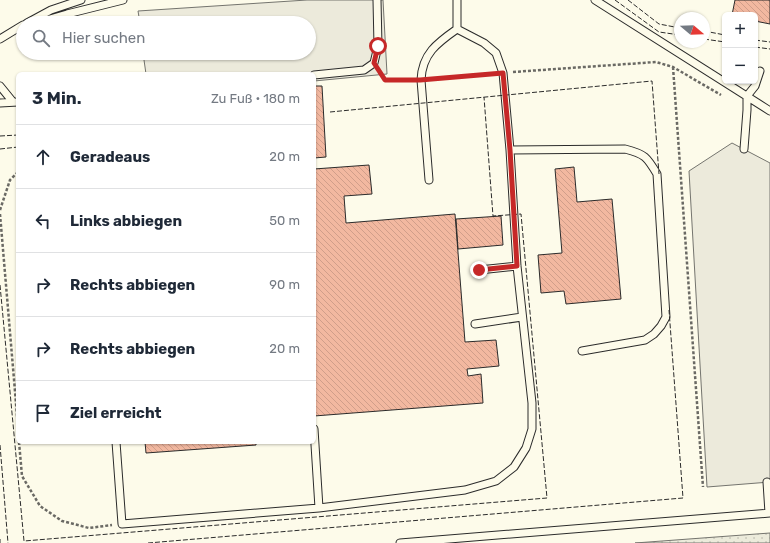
<!DOCTYPE html>
<html lang="de">
<head>
<meta charset="utf-8">
<style>
  :root { --surface:#fff; --page:#f6f6f7; --text:#1f2937; --muted:#747a83; --line:#e0e1e3 }
  body { margin:0; font-family:Rubik,sans-serif; background:var(--page); color:var(--text) }
  .controls { position:absolute; right:12px; top:12px; display:grid; overflow:hidden; border-radius:6px; box-shadow:0 1px 3px #0004 }
  .controls button { width:36px; height:36px; display:grid; place-items:center; padding:0; border:0; border-bottom:1px solid var(--line); background:var(--surface); color:var(--text); font:20px sans-serif }
  .compass { position:absolute; left:674px; top:12px; width:36px; height:36px; border-radius:50%; background:var(--surface); box-shadow:0 1px 3px #0004; rotate:109deg }
  .stop { position:absolute; width:12px; height:12px; margin:-9px; border:3px solid #c62828; border-radius:50%; background:#fff }
  .stop.end { background:#c62828; border-color:#fff; box-shadow:0 1px 4px #0008 }
  .list { margin:0; padding:0; list-style:none }
  h2 { display:flex; justify-content:space-between; align-items:center; height:52px; margin:0; padding:0 16px; font-size:17px }
  h2 small { font-size:13px; font-weight:400; color:var(--muted) }
  .list li { display:grid; grid-template-columns:26px 1fr auto; gap:12px; align-items:center; box-sizing:border-box; height:64px; padding:0 16px; border-top:1px solid var(--line) }
  .list b { display:block; font-size:15px; white-space:nowrap }
  .list em { font-size:13px; font-style:normal; color:var(--muted) }
  .icon { flex:none; width:22px; height:22px; fill:none; stroke:currentColor; stroke-width:2; stroke-linecap:round; stroke-linejoin:round }
  .map { position:relative; flex:none; width:770px; height:543px; overflow:hidden }
  .search { position:absolute; background:var(--surface); box-shadow:0 1px 3px #0004; left:16px; top:16px; width:300px; height:44px; display:flex; align-items:center; gap:10px; box-sizing:border-box; padding:0 14px; border-radius:22px; color:var(--muted); font-size:15px }
  .panel { position:absolute; background:var(--surface); box-shadow:0 1px 3px #0004; left:16px; top:72px; width:300px; height:372px; border-radius:6px }
  .map>svg:first-child { display:block }
</style>
</head>
<body>
<div class="map">
<svg width="770" height="543" viewBox="0 0 770 543">
  <defs>
    <pattern id="grass-dots" width="8" height="8" patternUnits="userSpaceOnUse"><rect width="8" height="8" fill="#ecebdb"/><path d="M2 2h.1M6 6h.1" fill="none" stroke="#cbcabc" stroke-width="1.8" stroke-linecap="round"/></pattern>
    <pattern id="building-back-hatch" width="6" height="6" patternUnits="userSpaceOnUse"><rect width="6" height="6" fill="#f2b8a0"/><path d="M-1 5l2 2M0 0l6 6M5-1l2 2" fill="none" stroke="#d09e8a"/></pattern>
  </defs>
  <rect width="100%" height="100%" fill="#fdfbea"/>
  <path fill="url(#grass-dots)" stroke="#74746e" d="M770,533V543H635Z"/>
  <path fill="#eceadb" stroke="#74746e" d="M307,0H383L387,74L314,81V74H146L143,53H309V23H140L138,11Z
    M732,143L770,163V482L707,487L689,171Z"/>
  <path fill="url(#building-back-hatch)" stroke="#2b2b2b" d="M735,0H770V24L755,21V15H732Z
    M314,86H322L326,157L314,158Z
    M369,165L372,194L344,196L346,223L455,214L465,342L496,340L499,366L467,369L468,376L481,374L483,403L314,416V169Z
    M574,167L577,202L612,199L621,299L566,304L564,291L541,293L538,255L562,253L555,169Z
    M501,216L503,245L458,249L456,219Z
    M145,442H256V445L146,453Z"/>
  <g fill="none" stroke-linecap="round" stroke-linejoin="round">
    <defs>
      <path id="service" d="M595,0L770,111
        M27,23L51,10L81,0
        M36,23L67,14L123,0
        M0,39L23,25
        M314,75L364,70L374,63L378,46L377,0
        M0,86L13,102
        M0,103L18,102
        M744,149L747,110V96L755,86L760,71
        M510,150L625,149C645,154 647,157 657,174L666,317L661,326L654,334L645,340L582,351
        M429,180L421,80C422,54 437,43 457,29V0
        M479,270L517,266
        M475,324L522,317
        M314,429L319,508
        M116,442L122,524L319,508L465,490L496,481L514,467L526,448L532,429V403L517,266L510,150L503,73L496,53L484,43L457,29
        M767,482L769,513
        M400,543L770,513"/>
    </defs>
    <use href="#service" stroke="#2b2b2b" stroke-width="9"/>
    <path stroke="#6a6964" stroke-width="2.5" stroke-dasharray="3 2" stroke-linecap="butt" d="M673,67L703,487
      M379,72L385,80H412
      M513,72L656,62L673,67L721,95
      M431,79L492,74
      M0,210L10,180L18,172
      M0,214L18,427
      M19,442L22,476L40,506L62,521L89,528L112,525"/>
    <use href="#service" stroke="#fdfbea" stroke-width="7"/>
    <path stroke="#2b2b2b" stroke-width="1" stroke-dasharray="5 2" stroke-linecap="butt" d="M615,0L659,32L680,35
      M628,0L659,24L680,28
      M704,31L725,35
      M704,39L725,42
      M755,40L770,42
      M755,47L770,49
      M330,112L652,81L659,174
      M0,136L18,135
      M0,149L18,147
      M0,285L24,541L547,498L521,214L493,216L484,97
      M0,445L8,543
      M0,539V543
      M148,543L683,498L669,310"/>
  </g>
  <g fill="none" stroke-linecap="round" stroke-linejoin="round">
    <path stroke="#c62828" stroke-width="5" d="M378,46L374,63L385,80H420L503,73L510,150L517,266L479,270"/>
  </g>
</svg>
<div class="controls">
<button>+</button>
<button>−</button>
</div>
<svg class="compass" viewBox="-18 -18 36 36"><path d="M0-13l5 13h-10z" fill="#e53935"/><path d="M0 13l5-13h-10z" fill="#747a83"/></svg>
<div class="stop" style="left:378px;top:46px"></div>
<div class="stop end" style="left:479px;top:270px"></div>
<div class="search"><svg class="icon" aria-label="search" viewBox="0 0 24 24"><circle cx="10" cy="10" r="6"/><path d="M15 15l6 6"/></svg>Hier suchen</div>
<section class="panel">
<h2>3 Min.<small>Zu Fuß · 180 m</small></h2>
<ul class="list">
<li><svg class="icon" aria-label="ahead" viewBox="0 0 24 24"><path d="M12 20V5M6 11l6-6 6 6"/></svg><div><b>Geradeaus</b></div><em>20 m</em></li>
<li><svg class="icon" aria-label="left" viewBox="0 0 24 24"><path d="M17 20v-9H6M10 6l-5 5 5 5"/></svg><div><b>Links abbiegen</b></div><em>50 m</em></li>
<li><svg class="icon" aria-label="right" viewBox="0 0 24 24"><path d="M7 20v-9h11M14 6l5 5-5 5"/></svg><div><b>Rechts abbiegen</b></div><em>90 m</em></li>
<li><svg class="icon" aria-label="right" viewBox="0 0 24 24"><path d="M7 20v-9h11M14 6l5 5-5 5"/></svg><div><b>Rechts abbiegen</b></div><em>20 m</em></li>
<li><svg class="icon" aria-label="arrive" viewBox="0 0 24 24"><path d="M6 21V4h12l-3 4 3 4H6"/></svg><div><b>Ziel erreicht</b></div></li>
</ul>
</section>
</div>
</body>
</html>
